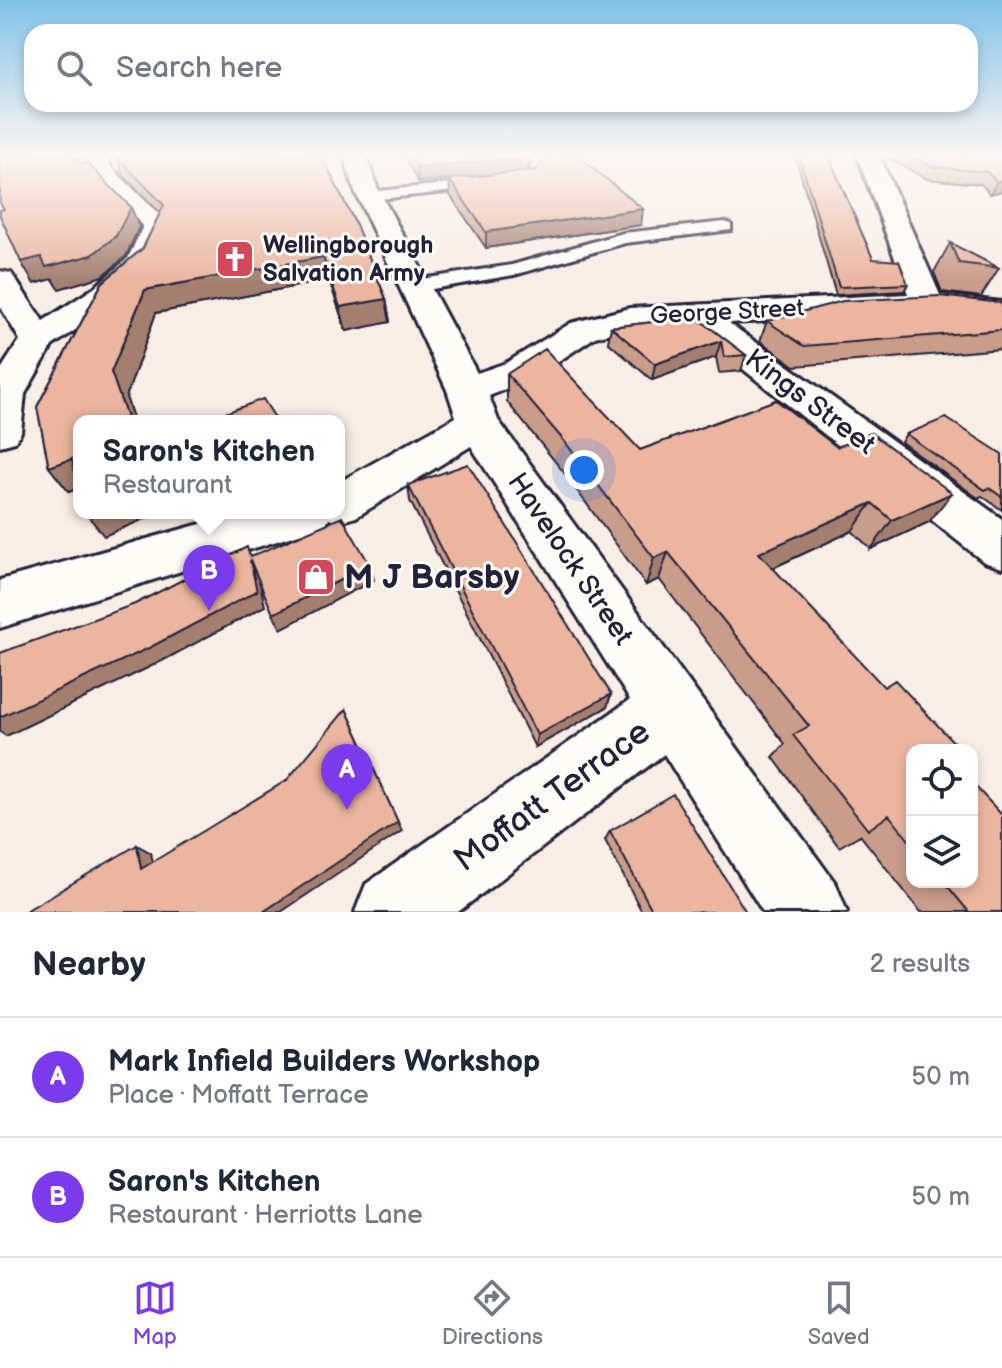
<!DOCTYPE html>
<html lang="en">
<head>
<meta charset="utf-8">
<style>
  :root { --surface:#fff; --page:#f6f6f7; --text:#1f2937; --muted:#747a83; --line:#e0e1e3; --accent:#7c3aed }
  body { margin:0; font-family:"Balsamiq Sans",sans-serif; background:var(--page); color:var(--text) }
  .controls { position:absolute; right:24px; bottom:24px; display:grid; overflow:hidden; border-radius:16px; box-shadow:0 4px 12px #0003 }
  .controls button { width:72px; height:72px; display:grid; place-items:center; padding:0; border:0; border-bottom:2px solid var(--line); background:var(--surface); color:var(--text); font:40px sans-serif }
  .you { position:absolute; left:584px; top:470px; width:28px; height:28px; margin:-20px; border:6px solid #fff; border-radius:50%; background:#1a73e8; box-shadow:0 0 0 12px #1a73e833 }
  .badge { display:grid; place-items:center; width:52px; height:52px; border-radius:50%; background:var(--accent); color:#fff; font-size:26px; font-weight:700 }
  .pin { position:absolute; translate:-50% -66px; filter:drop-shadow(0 2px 4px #0008) }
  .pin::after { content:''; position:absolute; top:42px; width:28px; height:24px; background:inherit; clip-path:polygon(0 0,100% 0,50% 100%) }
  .popup { position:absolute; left:73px; top:415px; width:272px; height:104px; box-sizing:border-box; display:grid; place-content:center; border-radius:16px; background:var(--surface); filter:drop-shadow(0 2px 6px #0005); font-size:26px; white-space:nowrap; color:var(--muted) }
  .popup b { font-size:30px; color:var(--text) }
  .popup::after { content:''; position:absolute; left:50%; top:100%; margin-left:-16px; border:16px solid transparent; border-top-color:var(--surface) }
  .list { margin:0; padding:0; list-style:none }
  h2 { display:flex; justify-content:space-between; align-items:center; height:104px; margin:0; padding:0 32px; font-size:34px }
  h2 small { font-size:26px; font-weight:400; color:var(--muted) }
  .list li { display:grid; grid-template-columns:52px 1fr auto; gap:24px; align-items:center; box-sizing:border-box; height:120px; padding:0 32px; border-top:2px solid var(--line) }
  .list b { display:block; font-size:30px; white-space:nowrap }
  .list p { margin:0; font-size:26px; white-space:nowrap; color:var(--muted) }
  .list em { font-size:26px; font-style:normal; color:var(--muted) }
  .icon { flex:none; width:44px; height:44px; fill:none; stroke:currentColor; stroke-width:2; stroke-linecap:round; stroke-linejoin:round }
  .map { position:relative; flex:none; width:1002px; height:912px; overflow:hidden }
  .search { position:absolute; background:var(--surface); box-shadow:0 4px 12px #0003; left:24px; right:24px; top:24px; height:88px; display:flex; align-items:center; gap:20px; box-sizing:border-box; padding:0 28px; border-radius:24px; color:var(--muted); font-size:30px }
  .sheet { height:344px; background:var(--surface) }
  nav { display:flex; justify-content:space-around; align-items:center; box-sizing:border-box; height:112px; border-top:2px solid var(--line); background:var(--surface); font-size:22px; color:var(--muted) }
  nav a { display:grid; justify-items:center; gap:4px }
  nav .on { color:var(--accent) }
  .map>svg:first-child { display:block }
</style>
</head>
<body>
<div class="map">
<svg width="1002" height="912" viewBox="0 0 1002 912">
  <rect width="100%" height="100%" fill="#f9eee6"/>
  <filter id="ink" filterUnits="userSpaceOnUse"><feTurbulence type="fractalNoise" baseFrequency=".0125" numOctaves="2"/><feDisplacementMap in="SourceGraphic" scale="16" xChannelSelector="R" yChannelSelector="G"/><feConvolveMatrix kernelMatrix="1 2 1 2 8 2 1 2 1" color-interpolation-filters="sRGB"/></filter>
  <g filter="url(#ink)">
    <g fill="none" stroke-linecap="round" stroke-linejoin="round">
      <defs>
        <path id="service" d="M530,155H542L547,165L535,182L530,183L370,200L363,196L370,192L526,175L533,165Z
          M725,222L731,224V230L625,243L514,275L415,292L406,286L415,280L512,265L623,233Z"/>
        <path id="minor" d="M84,155H106L111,167L170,225L151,268L116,302L52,346L25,394L21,432L15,442L0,446V371L20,340L0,306V271L11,273L43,321L94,288L128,258L143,226L93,175Z
          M344,155H366L377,187L477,373L506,363L571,323L630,308L908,294L857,155H879L940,295L1002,302V322L927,313L729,323L1002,519V568L984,562L688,325L631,328L595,337L532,379L489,396L498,420L836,884L847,912H763L664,754L458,912H355L366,884L630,700L471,446L356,517L339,522L329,519L325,526L0,628V580L240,513H339V482L456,417L447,390L353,187Z"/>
      </defs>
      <use href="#service" stroke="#22223b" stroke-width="6"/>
      <use href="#minor" stroke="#22223b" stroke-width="6"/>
      <use href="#service" fill="#fdfcf7" fill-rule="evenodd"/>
      <use href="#minor" fill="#fdfcf7" fill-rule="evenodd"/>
    </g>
    <path fill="#ca9c8a" stroke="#22223b" stroke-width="2" d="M123,155H321L356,225L386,299L390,322L346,331L329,280L156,313L126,397L134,421H79V488L69,492L49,467L37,407L102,283L143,248L160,213L124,176L116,156Z
      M404,155H530V164L525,171L536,170L546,158L545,155H577L641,225L486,248L450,195L449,179L483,176L418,182Z
      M795,155H828L873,259L908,284L904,291L836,295Z
      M883,155H1002V191L990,194L981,184L927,179Z
      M950,243L999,268L981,297L942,292L934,272Z
      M1002,303V349L795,366L760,341L767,321Z
      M696,317L746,355L741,371L719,373L716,357L652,380L608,342L611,327Z
      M507,374L640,450L776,400L929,522L871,549L852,531L773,568L912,750V882H972L1002,912H921L860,835L839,847L773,757L785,744L659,579L646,585L562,470L507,402Z
      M906,434L1002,454V510L982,496L978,498L901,442Z
      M408,485L611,694L607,707L535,747L410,501Z
      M610,831L746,912H642L605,840Z"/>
    <path fill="#a47f70" stroke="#22223b" stroke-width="2" d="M530,155V164L524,172L418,182L416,167Z
      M1002,180V191L990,194L997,182Z
      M131,207L139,227L126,256L103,276L59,289L53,279L34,284L21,262Z
      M643,209L641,225L486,248V232Z
      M323,257L329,280L156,313L126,397L134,421H128L111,372L145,290Z
      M386,299L390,322L346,331L340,307Z
      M721,341L716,357L652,380L655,364Z
      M72,459L79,488L69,492L49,467Z
      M952,493L929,522L871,549L892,520Z
      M872,503L852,531L744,581L759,553Z
      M86,513H159L104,536Z
      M668,552L659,579L646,585L654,558Z
      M250,560L258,575L265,606L162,661L6,736L0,732V717Z
      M370,565L374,580L281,629L273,614Z
      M611,694L607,707L535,747L537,735Z
      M346,709L402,831L281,912H263Z
      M137,845L151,853L156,876L141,869Z"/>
    <path fill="#ebb5a0" stroke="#22223b" stroke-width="2" d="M0,155H72L81,164L87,163L131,207L116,236L92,255L46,267L41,257L21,262L0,216V210L4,209L0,203Z
      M123,155H321L356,225L386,299L340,307L323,257L145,290L111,372L128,421H79V488L72,459L49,467L37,407L102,283L143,248L164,205L116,156Z
      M410,155H527L525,158L416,167Z
      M548,155H577L643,209L486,232L449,179L536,170Z
      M799,155H828L873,259L899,261L908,284L839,287Z
      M909,155H1002V180L997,182L987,172L933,167Z
      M950,243L999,268L959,263Z
      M939,296L1002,303V330L804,346L767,321L843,301Z
      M696,317L746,355L724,357L721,341L655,364L611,327Z
      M545,349L640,450L776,400L837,447L871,433L952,493L892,520L872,503L759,553L884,687L895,680L961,750H912V844L889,815L868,830L793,735L809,726L668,552L654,558L565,442L507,374Z
      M263,399L277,421H204Z
      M946,418L1002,454V497L989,488L985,490L906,434Z
      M468,464L611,694L537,735L408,485Z
      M342,517L370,565L273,614L250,560L257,591L149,648L0,717V653L135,604L247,547L250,557Z
      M346,709L398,822L263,912H24L137,845L141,869L238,810L287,780Z
      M972,783L1002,815V912H969L944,882H972Z
      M673,794L746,912H653L610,831Z"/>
  </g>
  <linearGradient id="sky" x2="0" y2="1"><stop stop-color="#82c2e8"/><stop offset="0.55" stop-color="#fcf7f4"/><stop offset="1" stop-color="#fcf7f4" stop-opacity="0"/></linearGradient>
  <rect width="1002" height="283" fill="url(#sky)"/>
  <defs>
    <symbol id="church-square" viewBox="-11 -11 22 22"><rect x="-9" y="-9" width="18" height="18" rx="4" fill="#d1495b" stroke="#fdfcf7"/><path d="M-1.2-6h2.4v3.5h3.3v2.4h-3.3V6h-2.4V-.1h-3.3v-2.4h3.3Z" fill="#fff"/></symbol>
    <symbol id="shop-square" viewBox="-11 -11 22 22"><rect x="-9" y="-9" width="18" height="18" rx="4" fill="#d1495b" stroke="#fdfcf7"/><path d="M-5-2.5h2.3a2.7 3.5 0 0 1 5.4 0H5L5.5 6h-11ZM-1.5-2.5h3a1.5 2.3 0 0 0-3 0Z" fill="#fff"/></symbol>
  </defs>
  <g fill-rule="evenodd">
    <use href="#church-square" x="213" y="237" width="44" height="44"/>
    <use href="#shop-square" x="294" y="555" width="44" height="44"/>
  </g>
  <g text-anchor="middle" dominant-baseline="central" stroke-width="6" stroke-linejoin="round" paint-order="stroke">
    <g font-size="24" font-weight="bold" fill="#22223b" stroke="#fdfcf7" text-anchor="start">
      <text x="263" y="245">Wellingborough<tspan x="263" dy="28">Salvation Army</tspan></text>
    </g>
    <g font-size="24" fill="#22223b" stroke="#fdfcf7">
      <text transform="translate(727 312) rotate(-3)">George Street</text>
    </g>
    <g font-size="28" fill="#22223b" stroke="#fdfcf7">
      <text transform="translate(810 402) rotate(37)">Kings Street</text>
      <text transform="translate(570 559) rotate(56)">Havelock Street</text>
    </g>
    <g font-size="34" font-weight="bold" fill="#22223b" stroke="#fdfcf7" text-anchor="start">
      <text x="344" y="577">M J Barsby</text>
    </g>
    <g font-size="34" fill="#22223b" stroke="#fdfcf7">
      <text transform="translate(552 796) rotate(-36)">Moffatt Terrace</text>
    </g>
  </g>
</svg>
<div class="controls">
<button><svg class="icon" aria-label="locate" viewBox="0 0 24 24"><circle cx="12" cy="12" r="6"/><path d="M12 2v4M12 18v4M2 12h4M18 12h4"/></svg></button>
<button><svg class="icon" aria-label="layers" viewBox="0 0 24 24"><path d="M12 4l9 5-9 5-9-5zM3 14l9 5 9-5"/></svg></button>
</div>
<div class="you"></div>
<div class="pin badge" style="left:347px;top:810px">A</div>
<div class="pin badge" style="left:209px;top:611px">B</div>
<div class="popup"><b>Saron's Kitchen</b>Restaurant</div>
<div class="search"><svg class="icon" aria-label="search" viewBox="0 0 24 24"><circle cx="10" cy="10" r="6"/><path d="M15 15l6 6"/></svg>Search here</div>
</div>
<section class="sheet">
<h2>Nearby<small>2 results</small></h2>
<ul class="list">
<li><span class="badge">A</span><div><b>Mark Infield Builders Workshop</b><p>Place · Moffatt Terrace</p></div><em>50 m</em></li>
<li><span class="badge">B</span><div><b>Saron's Kitchen</b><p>Restaurant · Herriotts Lane</p></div><em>50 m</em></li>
</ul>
</section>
<nav>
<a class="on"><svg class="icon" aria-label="map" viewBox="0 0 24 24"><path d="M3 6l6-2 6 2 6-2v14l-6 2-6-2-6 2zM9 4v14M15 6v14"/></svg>Map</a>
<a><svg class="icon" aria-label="directions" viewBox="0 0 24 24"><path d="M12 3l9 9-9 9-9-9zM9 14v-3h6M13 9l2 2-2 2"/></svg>Directions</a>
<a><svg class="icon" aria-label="saved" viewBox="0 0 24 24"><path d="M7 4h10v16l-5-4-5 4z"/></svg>Saved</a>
</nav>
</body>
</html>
